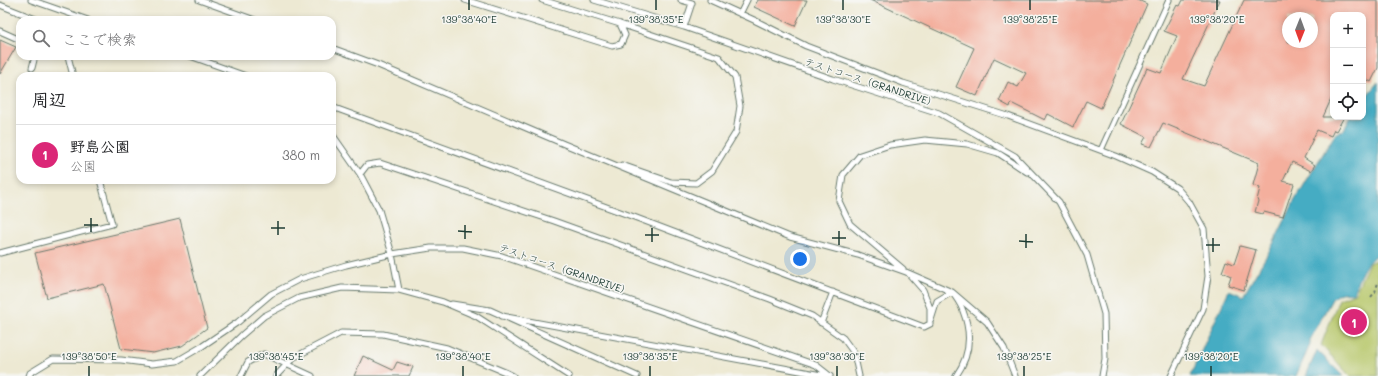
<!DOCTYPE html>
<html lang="ja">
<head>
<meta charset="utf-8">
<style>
  :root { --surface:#fff; --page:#f6f6f6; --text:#202124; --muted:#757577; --line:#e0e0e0; --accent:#db2777 }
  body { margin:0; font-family:Mali,"Klee One",sans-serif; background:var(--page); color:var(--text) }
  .controls { position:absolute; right:12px; top:12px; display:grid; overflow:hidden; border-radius:8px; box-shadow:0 2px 6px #0003 }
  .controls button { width:36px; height:36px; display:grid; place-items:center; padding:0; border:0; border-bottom:1px solid var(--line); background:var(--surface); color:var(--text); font:20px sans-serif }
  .compass { position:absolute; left:1282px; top:12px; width:36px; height:36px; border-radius:50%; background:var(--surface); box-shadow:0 2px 6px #0003; rotate:181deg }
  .you { position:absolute; left:800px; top:259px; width:14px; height:14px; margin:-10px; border:3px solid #fff; border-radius:50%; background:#1a73e8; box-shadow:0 0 0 6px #1a73e833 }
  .badge { display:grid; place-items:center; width:26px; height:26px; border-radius:50%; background:var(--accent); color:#fff; font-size:13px; font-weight:700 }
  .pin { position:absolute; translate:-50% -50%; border:2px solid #fff; box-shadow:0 1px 4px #0006 }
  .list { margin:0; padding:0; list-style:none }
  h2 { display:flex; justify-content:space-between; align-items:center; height:52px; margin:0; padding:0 16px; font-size:17px }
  h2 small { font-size:13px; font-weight:400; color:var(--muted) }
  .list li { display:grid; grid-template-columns:26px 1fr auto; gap:12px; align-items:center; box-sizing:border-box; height:60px; padding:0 16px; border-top:1px solid var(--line) }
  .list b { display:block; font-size:15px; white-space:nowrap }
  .list p { margin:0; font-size:13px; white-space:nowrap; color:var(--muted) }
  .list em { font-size:13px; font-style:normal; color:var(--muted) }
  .icon { flex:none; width:22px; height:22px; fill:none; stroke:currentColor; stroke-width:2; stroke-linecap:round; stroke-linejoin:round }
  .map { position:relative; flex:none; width:1378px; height:376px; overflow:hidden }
  .search { position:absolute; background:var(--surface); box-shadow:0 2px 6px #0003; left:16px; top:16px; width:320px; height:44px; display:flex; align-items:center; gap:10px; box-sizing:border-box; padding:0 14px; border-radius:12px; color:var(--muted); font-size:15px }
  .panel { position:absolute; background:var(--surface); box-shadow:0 2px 6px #0003; left:16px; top:72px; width:320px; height:112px; border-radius:12px }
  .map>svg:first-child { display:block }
</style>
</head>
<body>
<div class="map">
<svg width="1378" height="376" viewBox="0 0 1378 376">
  <rect width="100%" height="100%" fill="#f6f6f2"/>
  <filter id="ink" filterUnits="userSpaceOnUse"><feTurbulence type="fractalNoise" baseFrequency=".025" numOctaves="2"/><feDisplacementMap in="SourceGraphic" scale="8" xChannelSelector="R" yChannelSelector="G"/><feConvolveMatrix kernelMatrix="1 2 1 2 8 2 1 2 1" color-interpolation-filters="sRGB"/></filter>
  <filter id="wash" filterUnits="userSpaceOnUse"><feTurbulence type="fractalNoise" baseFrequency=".012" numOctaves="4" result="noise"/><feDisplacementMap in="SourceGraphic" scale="16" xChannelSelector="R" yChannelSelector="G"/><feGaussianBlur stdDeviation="0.9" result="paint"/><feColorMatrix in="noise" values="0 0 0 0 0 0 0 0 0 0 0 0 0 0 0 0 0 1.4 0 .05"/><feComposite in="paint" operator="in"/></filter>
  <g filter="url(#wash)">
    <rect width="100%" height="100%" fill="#ede9d3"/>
    <path fill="#b7c76a" stroke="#6b824f" d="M1378,259V376H1350L1321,345L1339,299L1355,293L1369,263Z"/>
    <path fill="#44acc3" stroke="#32747c" d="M1378,82V254C1364,262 1359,279 1353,293C1343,292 1339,292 1332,299L1310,340V345L1296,376H1190L1229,290L1243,296L1271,248L1295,200L1316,165L1336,133L1343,131L1351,117H1363C1363,96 1366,97 1378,82Z
      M1317,350L1343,376H1306Z"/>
    <g id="blocks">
      <path fill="#f4af9d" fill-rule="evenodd" d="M758,0H807L795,26L754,7Z
        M870,0H1138L1147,4L1101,108L1086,101L1073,127L1048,114L1045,120L1011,103L1010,107L999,101L1008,82L1018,87L1026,73L994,58L977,96L956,87L974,48Z
        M1183,0H1220L1183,79L1204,86L1244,0H1378V68L1371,82L1363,77V15H1333V95L1323,117H1344L1336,131L1334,130L1331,136L1317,130L1304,158L1315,165L1311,171L1292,162L1283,181L1294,184L1283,217L1264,212L1263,214L1255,212L1258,201L1257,200L1260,188L1253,185L1259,163L1163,123L1151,147L1142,144L1146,137L1121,124L1147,68L1161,73L1177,36L1164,31L1177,5L1180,6ZM1288,18H1312V42H1288Z
        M0,40L16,47L0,74Z
        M180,219L207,328L182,346L153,353L121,349L104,284L47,298L35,253Z
        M1240,246L1256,250L1244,290L1228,285L1231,276L1222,272L1226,261L1234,264Z
        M363,356L393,370L397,362L413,367L409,376H354Z"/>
    </g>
  </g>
  <g filter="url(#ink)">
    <use href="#blocks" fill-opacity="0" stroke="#67796c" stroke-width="1"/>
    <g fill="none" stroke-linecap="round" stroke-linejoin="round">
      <defs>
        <path id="lane" d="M31,0L88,20
          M199,0L255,20
          M465,0L612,46L621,44L625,35L620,24
          M542,0L620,24L719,57L735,77L740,106L736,132L712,171L696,183L671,182L622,165
          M594,0L684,27L833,79L939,113L1015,156L1059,202L1087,255L1104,314L1105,359L1102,376
          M681,0L692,3L684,27
          M710,0L754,20L806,46L903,83L1008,116L1116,156L1152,172L1177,188L1189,202L1204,229L1208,276L1203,309L1171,376
          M0,5L38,20
          M740,14L747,0
          M0,31L18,39
          M332,48L378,65L564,144L790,237L858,255L906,272L952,292L987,322L1004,348L1015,376
          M68,56L73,76
          M190,56L246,76
          M32,68L35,56
          M332,107L634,217L924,327L930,324
          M332,134L360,174L379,210L392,254L399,290
          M1101,150L1169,0
          M360,174L367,165L380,163L554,221L770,299L812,316L843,338L854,353L859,376
          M0,253L112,224L100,180
          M903,269L850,224L839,201L843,175L860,155L890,145L925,140L967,144L998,153L1027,172
          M909,274L923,290L930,308V324
          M452,304L490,310L637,376
          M502,316L827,376
          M931,320L937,301L952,292C956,298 961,304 963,311C972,334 970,356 956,376
          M821,323L833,292
          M29,376L30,373L53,359L121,360L152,364L177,361L201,347L238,322L271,294L300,279L346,265L392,254L431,248H463L502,256L816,365L830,376
          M200,376L242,335L264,316L299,298L342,288L399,290L443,302L476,316L569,376
          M241,376L248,362L264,354L312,376
          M276,376L293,358L341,333L383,334L447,348L505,372L513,376"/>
      </defs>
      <use href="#lane" stroke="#67796c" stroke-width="7"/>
      <path stroke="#67796c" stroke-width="2" stroke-dasharray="3 3" stroke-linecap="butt" d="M1371,297L1375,292L1378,283"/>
      <use href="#lane" stroke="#fff" stroke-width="5"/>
    </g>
  </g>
  <path fill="none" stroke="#1f3d34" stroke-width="1.5" d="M469,10V0M656,10V0M843,10V0M1030,10V0M1217,10V0M84,225H98M271,228H285M458,231L472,232M91,232V218M278,235V221M645,235H659M832,238H846M465,239V225M1019,241L1033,242M652,242V228M839,245V231M1206,245H1220M1026,248V234M1213,252V238M89,376V366M276,376V366M463,376V366M650,376V366M837,376V366M1024,376V366M1211,376V366"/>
  <g text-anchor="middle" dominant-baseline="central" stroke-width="3" stroke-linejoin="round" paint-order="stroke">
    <g font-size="10" fill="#1f3d34" stroke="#f6f6f2">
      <text transform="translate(871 82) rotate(18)">テストコース（GRANDRIVE）</text>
      <text transform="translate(565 269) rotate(19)">テストコース（GRANDRIVE）</text>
    </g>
  </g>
  <g font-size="10" text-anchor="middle" fill="#1f3d34" stroke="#f6f6f2" stroke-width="3" stroke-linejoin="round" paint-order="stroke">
    <text x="469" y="23">139°38'40"E</text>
    <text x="656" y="23">139°38'35"E</text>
    <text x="843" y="23">139°38'30"E</text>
    <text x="1030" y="23">139°38'25"E</text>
    <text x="1217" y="23">139°38'20"E</text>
    <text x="89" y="360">139°38'50"E</text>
    <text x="276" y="360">139°38'45"E</text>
    <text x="463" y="360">139°38'40"E</text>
    <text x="650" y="360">139°38'35"E</text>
    <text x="837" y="360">139°38'30"E</text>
    <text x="1024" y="360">139°38'25"E</text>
    <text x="1211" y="360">139°38'20"E</text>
  </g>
</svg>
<div class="controls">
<button>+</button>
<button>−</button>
<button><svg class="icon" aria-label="locate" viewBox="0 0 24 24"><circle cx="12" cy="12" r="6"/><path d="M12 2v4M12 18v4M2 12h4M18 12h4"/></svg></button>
</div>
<svg class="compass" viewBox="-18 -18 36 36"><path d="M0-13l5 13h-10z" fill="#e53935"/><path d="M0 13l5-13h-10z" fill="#757577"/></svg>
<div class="you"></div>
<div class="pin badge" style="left:1354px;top:322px">1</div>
<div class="search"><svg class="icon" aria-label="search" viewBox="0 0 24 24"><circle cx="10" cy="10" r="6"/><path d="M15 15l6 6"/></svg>ここで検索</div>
<section class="panel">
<h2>周辺<small></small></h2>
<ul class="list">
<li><span class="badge">1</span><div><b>野島公園</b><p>公園</p></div><em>380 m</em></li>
</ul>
</section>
</div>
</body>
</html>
